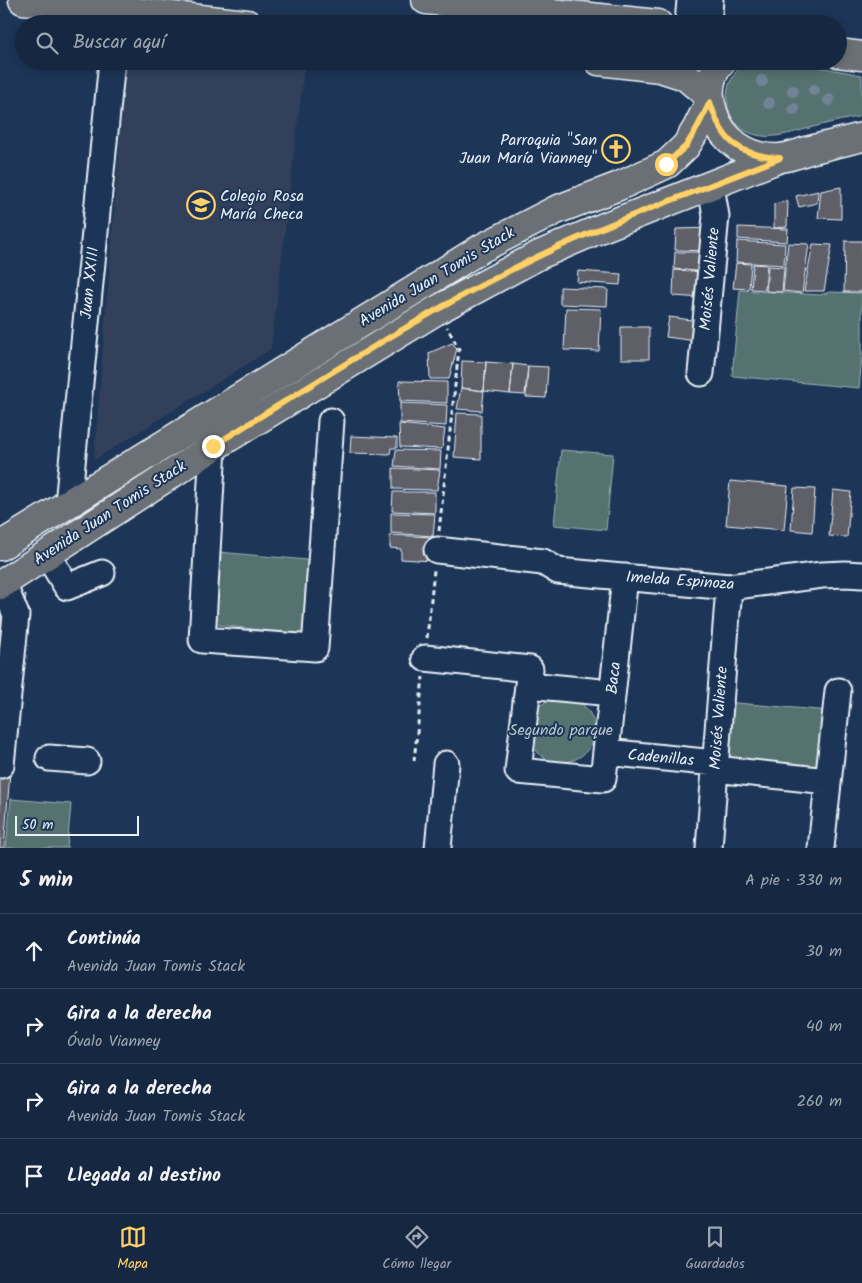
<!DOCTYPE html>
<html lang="es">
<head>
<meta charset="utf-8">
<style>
  :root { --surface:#162841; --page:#1f3048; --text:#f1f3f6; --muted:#9ea6b1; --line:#35445a; --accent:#ffd166 }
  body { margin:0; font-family:Kalam,sans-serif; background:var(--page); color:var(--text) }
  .scale { position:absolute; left:15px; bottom:12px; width:124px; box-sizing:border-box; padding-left:5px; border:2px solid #e8f1f8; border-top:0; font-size:14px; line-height:18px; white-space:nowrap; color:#e8f1f8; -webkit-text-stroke:4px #1d3557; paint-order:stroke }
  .stop { position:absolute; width:15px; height:15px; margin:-11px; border:4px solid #ffd166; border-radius:50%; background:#fff }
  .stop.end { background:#ffd166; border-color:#fff; box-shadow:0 1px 5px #0008 }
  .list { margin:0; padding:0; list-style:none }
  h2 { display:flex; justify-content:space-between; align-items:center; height:65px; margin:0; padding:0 20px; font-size:21px }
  h2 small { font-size:16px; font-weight:400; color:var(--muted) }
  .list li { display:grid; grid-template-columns:32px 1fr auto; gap:15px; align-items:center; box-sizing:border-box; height:75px; padding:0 20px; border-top:1px solid var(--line) }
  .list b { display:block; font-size:19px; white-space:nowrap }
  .list p { margin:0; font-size:16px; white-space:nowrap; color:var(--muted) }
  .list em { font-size:16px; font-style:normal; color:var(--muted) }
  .icon { flex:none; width:28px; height:28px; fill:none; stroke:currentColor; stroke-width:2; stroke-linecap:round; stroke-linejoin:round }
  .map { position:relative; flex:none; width:862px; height:848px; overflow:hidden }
  .search { position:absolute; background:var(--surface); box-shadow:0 2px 8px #0003; left:15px; right:15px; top:15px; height:55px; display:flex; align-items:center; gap:12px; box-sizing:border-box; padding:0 18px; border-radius:28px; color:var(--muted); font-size:19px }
  .sheet { height:365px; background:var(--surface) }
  nav { display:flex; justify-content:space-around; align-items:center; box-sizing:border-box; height:70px; border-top:1px solid var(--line); background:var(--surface); font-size:14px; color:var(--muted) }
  nav a { display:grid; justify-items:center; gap:2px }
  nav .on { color:var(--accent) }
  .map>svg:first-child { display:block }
</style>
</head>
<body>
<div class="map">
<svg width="862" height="848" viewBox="0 0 862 848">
  <rect width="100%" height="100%" fill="#1d3557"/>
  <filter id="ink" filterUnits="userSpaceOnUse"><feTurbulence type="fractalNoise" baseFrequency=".02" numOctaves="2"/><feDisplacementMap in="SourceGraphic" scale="10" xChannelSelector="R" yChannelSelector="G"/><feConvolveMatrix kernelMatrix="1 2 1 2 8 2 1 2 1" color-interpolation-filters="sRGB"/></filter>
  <g filter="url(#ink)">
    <path fill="#30415c" d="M126,61H305L271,349L94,460Z"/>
    <path fill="#55726f" stroke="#9eb2b4" d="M749,61H786L862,75V116C847,119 832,122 817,126C792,132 762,146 739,126C730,118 727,108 727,95C728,81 736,68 749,61Z
      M740,290L820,295L830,292L862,293V357L859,388L732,376Z
      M561,450L613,454L606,530L554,525Z
      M218,552L307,560L303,635L211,624Z
      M551,698C558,699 567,698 574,700C580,701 586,707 589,712C614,749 555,787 530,742L537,708Z
      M725,702L830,711L824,775L719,766Z
      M11,799L71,804L67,848H6Z"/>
    <path fill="#5e5e68" stroke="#e8f1f8" d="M841,187V219L818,218L821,191Z
      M818,191L817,203L799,207L796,196Z
      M788,201L787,227L774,228V204Z
      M738,227L788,229L787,242L738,239Z
      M712,228L710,251L675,250L676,229Z
      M737,241L785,244L784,265L736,262Z
      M845,241H862V292H844Z
      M788,243L809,244L802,293L783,291Z
      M813,244L832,245L824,291H804Z
      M675,252H709L706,272L674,269Z
      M736,263L751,264L749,289L733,288Z
      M753,264L767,265L765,290L751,289Z
      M768,266L784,267L782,292L766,291Z
      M674,270L705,272L703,298L673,296Z
      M578,271L621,274L620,285L577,282Z
      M560,287L608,289L607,306L560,304Z
      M566,308L601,309L599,351L564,350Z
      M669,317L699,321L696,341L666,337Z
      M621,327H649V359H621Z
      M452,343L457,348L449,379H430L429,353Z
      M462,361L486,362L484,391L461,388Z
      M486,362L513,364L510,394L484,391Z
      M513,364L528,366L525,395L510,394Z
      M528,366L548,367L546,398L526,397Z
      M399,381L447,382V403L400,401Z
      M461,388L484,391L482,411L457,409Z
      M400,403L447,405L446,426L400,423Z
      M457,413L481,414V459L454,457Z
      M399,424L445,429L442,449L400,447Z
      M351,436L397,438V448H391L390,454L350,453Z
      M396,450L441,451L440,469L394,466Z
      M393,468L440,470L437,490L393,489Z
      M730,481L788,486L784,530L726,525Z
      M794,488L815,489L812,532L791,530Z
      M833,490L851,492L847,537L829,536Z
      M393,492H435V513L392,511Z
      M391,513L435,514L433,536L391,533Z
      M390,535L434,537L432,561L401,559V549L390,548Z
      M26,594L20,646L4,848H0V610Z"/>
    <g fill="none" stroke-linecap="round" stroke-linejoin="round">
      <defs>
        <path id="minor" d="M688,24L690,0
          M708,24L710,0
          M701,373L716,216L711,186
          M213,447L202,640L315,648L331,421
          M68,504L112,61
          M437,550L543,562L558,571L729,587L822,575L845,574L862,575
          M47,554L67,587L102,573
          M425,658L530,669L528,685L612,693
          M528,685L518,771L603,779L625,577
          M606,752L715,763
          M49,758L87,761
          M1,765L16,615L3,583
          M715,769L828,781
          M438,848L446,764
          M709,848L729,587
          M821,848L838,691"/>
        <path id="major" d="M23,0L247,24
          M426,0L658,24
          M838,53L862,56
          M599,61L660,68L685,76L709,96
          M722,61C709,75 707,94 713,112C721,140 749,160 780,158C788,157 798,154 806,151C825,146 843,142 862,137
          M0,546L482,248L556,210L619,186L667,164L686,146L697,128L710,102
          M0,585L213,447L437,310L539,255L604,227L780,158"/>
      </defs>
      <use href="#minor" stroke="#e8f1f8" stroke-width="29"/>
      <use href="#major" stroke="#e8f1f8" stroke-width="31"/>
      <path stroke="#e8f1f8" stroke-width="3" stroke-dasharray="5 4" stroke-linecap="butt" d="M439,531L459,349L447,327
        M427,638L434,570
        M414,761L423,677"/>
      <use href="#minor" stroke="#1d3557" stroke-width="25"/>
      <use href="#major" stroke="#6a7074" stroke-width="28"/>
    </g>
    <g fill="#718495">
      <circle cx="762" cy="81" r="6"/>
      <circle cx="814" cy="90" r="6"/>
      <circle cx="793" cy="91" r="6"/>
      <circle cx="829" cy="100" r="6"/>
      <circle cx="769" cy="103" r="6"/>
      <circle cx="794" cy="109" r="6"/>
    </g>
  </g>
  <g fill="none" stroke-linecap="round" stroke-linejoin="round" filter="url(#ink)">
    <path stroke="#ffd166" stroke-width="6" d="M213,446C320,380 425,311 539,256C617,218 700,191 780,158C738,155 722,142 710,102L697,128L686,146L666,164"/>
  </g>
  <defs>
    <symbol id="church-ring" viewBox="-11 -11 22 22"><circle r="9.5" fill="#1d3557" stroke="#ffd166" stroke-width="1.5"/><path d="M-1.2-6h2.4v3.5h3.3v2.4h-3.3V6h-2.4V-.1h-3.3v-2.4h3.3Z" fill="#ffd166"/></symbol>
    <symbol id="school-ring" viewBox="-11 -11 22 22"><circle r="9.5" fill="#1d3557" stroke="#ffd166" stroke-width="1.5"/><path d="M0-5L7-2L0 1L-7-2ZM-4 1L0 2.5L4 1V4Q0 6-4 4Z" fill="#ffd166"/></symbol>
  </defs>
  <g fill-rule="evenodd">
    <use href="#church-ring" x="600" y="133" width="32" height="32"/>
    <use href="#school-ring" x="185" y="189" width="32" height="32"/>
  </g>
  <g text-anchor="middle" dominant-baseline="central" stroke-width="4" stroke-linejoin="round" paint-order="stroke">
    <g font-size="16" fill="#e8f1f8" stroke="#1d3557" text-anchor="end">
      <text x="597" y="140">Parroquia "San<tspan x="597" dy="18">Juan María Vianney"</tspan></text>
      <text x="220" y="196" text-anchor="start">Colegio Rosa<tspan x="220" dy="18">María Checa</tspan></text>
    </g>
    <g font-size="16" fill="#e8f1f8" stroke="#1d3557">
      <text transform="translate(437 277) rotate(-31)">Avenida Juan Tomis Stack</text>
      <text transform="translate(710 279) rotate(-85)">Moisés Valiente</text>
      <text transform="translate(90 283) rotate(-84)">Juan XXIII</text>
      <text transform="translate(110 513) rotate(-33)">Avenida Juan Tomis Stack</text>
      <text transform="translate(680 581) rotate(4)">Imelda Espinoza</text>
      <text transform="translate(614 678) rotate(-84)">Baca</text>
      <text transform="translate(719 718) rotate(-86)">Moisés Valiente</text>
      <text transform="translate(661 758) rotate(5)">Cadenillas</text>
    </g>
    <g font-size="16" fill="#b5c5c8" stroke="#1d3557">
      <text x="561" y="730">Segundo parque</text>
    </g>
  </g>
</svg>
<div class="scale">50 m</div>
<div class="stop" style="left:666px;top:164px"></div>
<div class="stop end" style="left:213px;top:446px"></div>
<div class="search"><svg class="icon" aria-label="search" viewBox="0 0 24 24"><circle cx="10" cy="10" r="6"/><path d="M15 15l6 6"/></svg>Buscar aquí</div>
</div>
<section class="sheet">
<h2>5 min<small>A pie · 330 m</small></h2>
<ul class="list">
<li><svg class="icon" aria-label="ahead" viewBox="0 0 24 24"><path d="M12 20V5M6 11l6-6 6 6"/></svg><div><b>Continúa</b><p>Avenida Juan Tomis Stack</p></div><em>30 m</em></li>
<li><svg class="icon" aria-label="right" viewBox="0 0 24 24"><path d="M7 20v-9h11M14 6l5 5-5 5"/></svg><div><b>Gira a la derecha</b><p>Óvalo Vianney</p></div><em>40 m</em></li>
<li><svg class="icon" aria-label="right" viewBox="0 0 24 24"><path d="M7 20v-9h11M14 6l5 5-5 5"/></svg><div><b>Gira a la derecha</b><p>Avenida Juan Tomis Stack</p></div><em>260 m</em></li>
<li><svg class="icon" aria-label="arrive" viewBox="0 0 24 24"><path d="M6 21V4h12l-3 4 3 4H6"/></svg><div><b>Llegada al destino</b></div></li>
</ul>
</section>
<nav>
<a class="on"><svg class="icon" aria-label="map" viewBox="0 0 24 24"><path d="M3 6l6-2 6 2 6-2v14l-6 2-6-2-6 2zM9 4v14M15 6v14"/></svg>Mapa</a>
<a><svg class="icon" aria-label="directions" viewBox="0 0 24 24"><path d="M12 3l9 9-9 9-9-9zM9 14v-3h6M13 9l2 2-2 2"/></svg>Cómo llegar</a>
<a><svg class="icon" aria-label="saved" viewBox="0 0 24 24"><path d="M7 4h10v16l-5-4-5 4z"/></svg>Guardados</a>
</nav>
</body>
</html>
